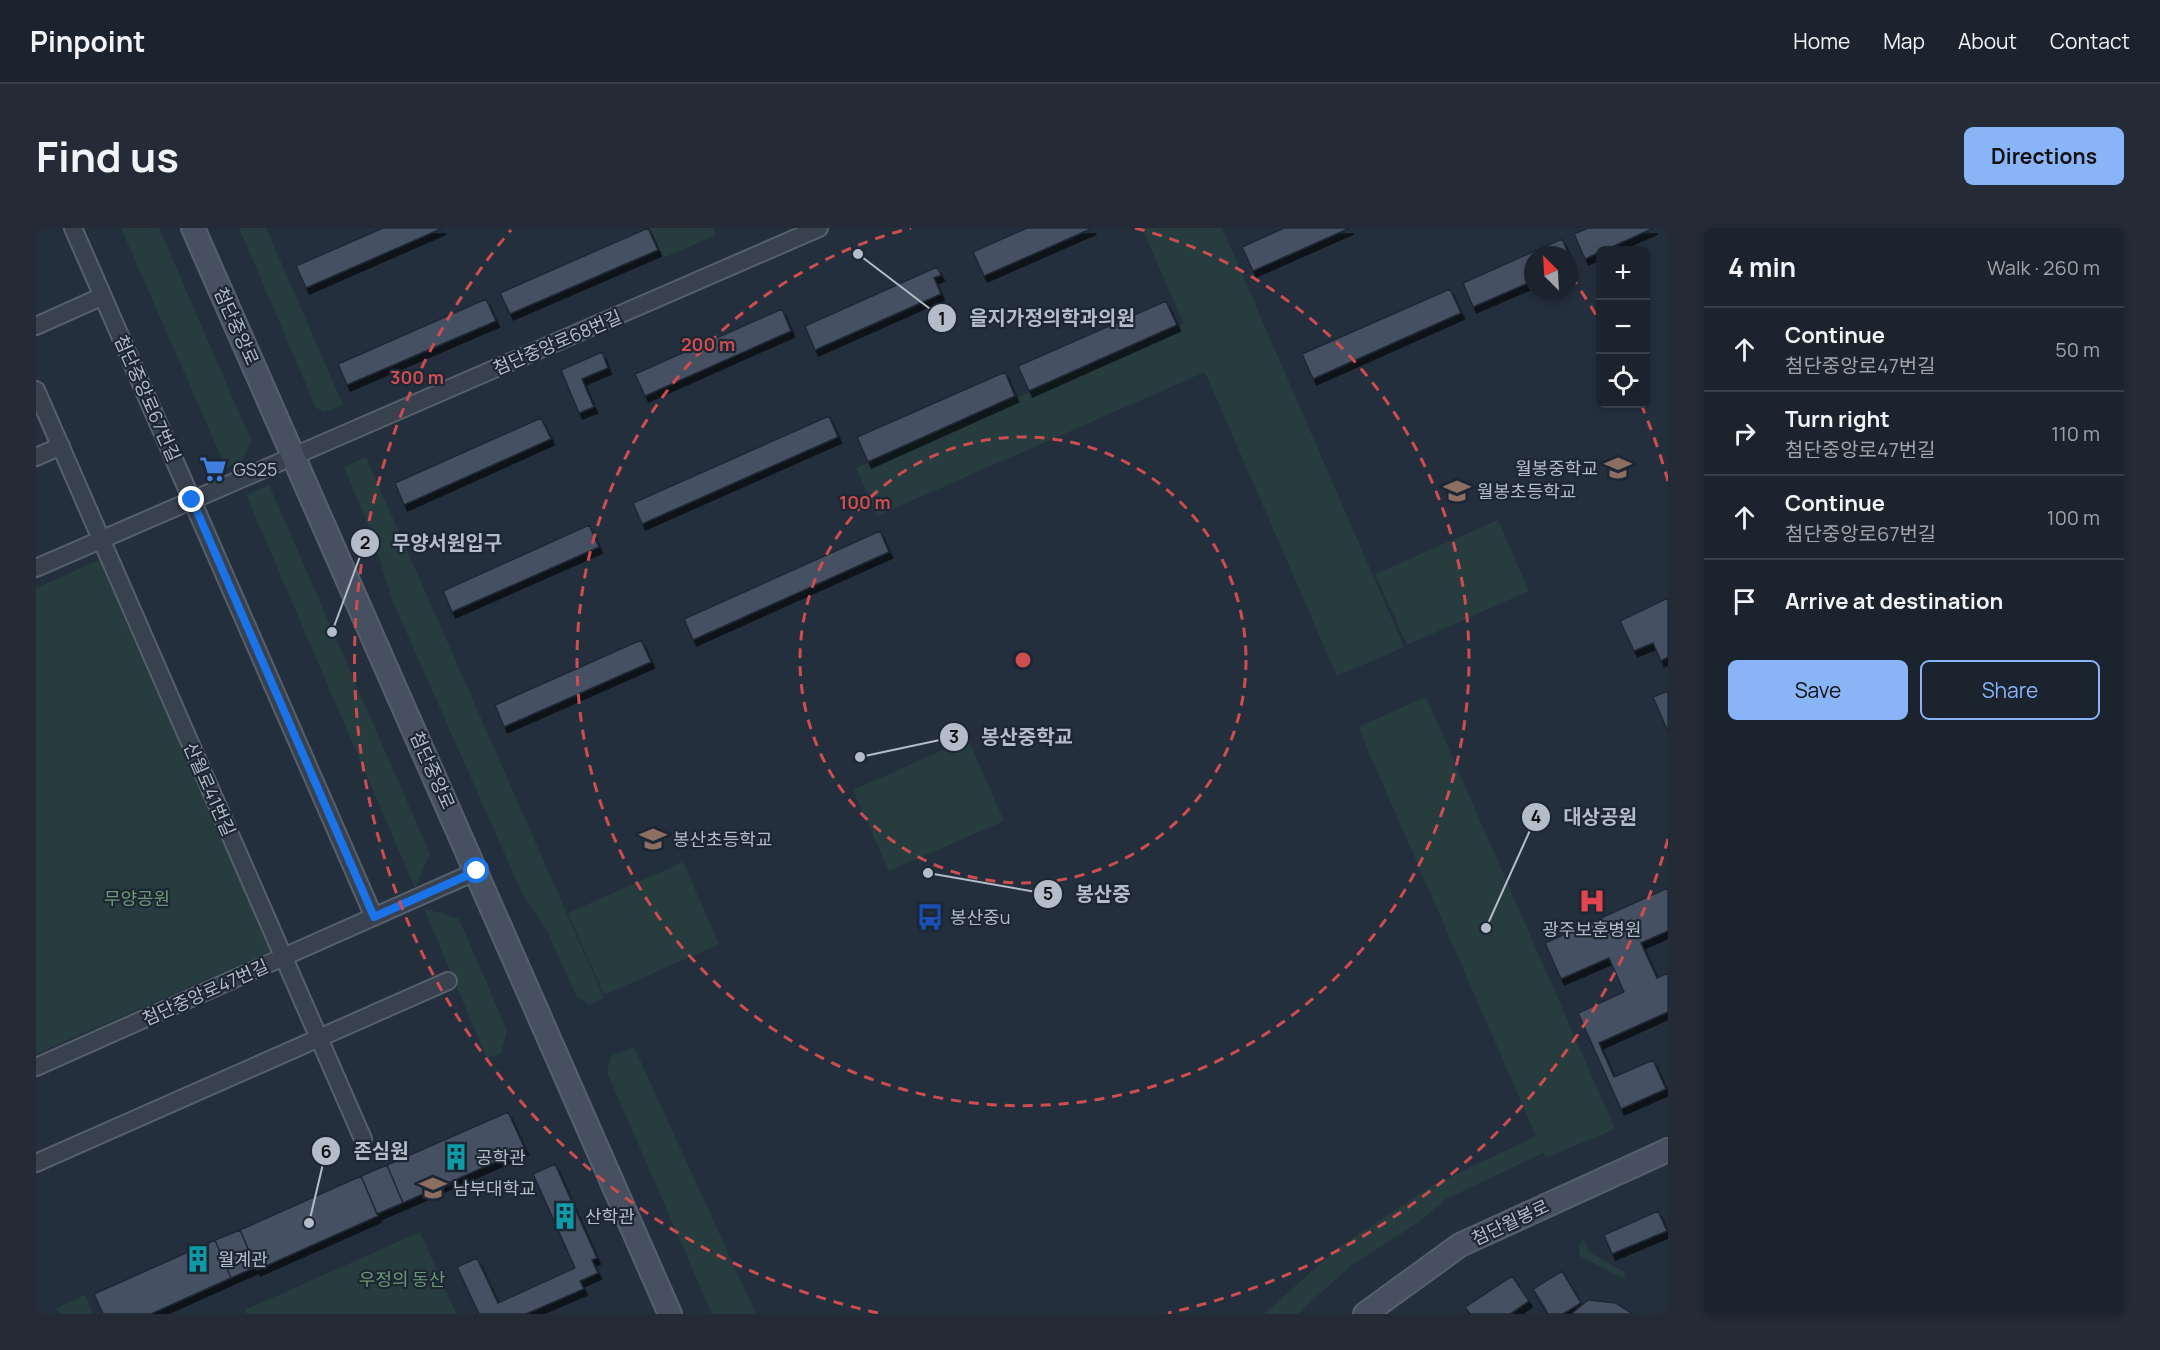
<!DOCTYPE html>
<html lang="en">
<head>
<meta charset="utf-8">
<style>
  :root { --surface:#1b232e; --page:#242b36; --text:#f1f3f6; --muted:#a0a4aa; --line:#39404a; --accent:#8ab4f8 }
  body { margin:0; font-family:Manrope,"Noto Sans KR",sans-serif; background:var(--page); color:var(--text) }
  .controls { position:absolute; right:18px; top:18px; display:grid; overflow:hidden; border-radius:9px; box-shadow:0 3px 9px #0003 }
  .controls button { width:54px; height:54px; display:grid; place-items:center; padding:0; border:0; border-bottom:2px solid var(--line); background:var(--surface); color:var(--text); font:30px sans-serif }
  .compass { position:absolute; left:1488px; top:18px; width:54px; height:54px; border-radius:50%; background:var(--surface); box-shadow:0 3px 9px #0003; rotate:336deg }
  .stop { position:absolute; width:18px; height:18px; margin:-14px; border:4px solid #1a73e8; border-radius:50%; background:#fff }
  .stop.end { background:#1a73e8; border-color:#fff; box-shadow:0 2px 6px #0008 }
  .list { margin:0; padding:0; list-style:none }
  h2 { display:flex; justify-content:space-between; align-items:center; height:78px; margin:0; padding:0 24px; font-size:26px }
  h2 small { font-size:20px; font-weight:400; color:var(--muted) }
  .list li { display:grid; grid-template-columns:39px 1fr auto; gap:18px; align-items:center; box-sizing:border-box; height:84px; padding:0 24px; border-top:2px solid var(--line) }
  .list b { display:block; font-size:22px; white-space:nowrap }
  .list p { margin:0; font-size:20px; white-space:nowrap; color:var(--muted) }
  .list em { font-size:20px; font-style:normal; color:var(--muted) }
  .actions { display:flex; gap:12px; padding:18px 24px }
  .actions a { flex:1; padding:14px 0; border:2px solid var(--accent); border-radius:9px; text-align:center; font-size:21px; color:var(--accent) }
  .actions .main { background:var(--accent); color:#111 }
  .icon { flex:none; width:33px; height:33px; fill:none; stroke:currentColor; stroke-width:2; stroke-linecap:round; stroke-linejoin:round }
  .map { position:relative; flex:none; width:1632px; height:1086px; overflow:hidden; border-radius:9px }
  header { display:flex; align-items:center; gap:36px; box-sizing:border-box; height:84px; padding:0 30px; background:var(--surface); border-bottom:2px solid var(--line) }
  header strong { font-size:28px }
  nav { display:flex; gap:33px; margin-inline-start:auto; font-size:21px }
  .intro { display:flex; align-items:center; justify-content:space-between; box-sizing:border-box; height:144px; padding:0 36px }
  h1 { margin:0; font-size:42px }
  .button { padding:15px 27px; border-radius:9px; background:var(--accent); color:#111; font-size:21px; font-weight:700 }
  main { display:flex; gap:36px; padding:0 36px }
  aside { flex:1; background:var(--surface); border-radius:9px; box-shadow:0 3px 9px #0003 }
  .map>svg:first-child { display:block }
</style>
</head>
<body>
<header>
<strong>Pinpoint</strong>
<nav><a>Home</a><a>Map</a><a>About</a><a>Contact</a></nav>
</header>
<div class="intro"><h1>Find us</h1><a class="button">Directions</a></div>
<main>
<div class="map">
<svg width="1632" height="1086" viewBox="0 0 1632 1086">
  <defs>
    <filter id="shadow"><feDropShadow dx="3.5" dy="6" stdDeviation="0" flood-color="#0009"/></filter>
  </defs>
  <rect width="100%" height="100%" fill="#242f3e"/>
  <path fill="#263c3f" d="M85,0H123L215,212L206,233L190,240Z
    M203,0H230L307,177L289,184L280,180Z
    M614,0H677L680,7L627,30Z
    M1106,0H1186L1368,419L1301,448L1169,144L841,288L820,240L1148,96Z
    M330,229L568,770L553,777L541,769L511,703L486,665L357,374L333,299L308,239Z
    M233,257L394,626L379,660L210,267Z
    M1462,292L1493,363L1371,417L1339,346Z
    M63,332L235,723L0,826V360Z
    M1390,469L1579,901L1510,930L1507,925L1410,971L1383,994L1316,1037L1261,1086H1228L1303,1019L1399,956L1500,908L1322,499Z
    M932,511L968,593L853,643L817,562Z
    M647,634L683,716L568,767L532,685Z
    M388,680L423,691L471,802L465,825L451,831Z
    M598,819L720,1086H676L571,844L575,828Z
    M384,1004L420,1086H211L209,1082Z
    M1547,1011L1553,1024L1589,1044L1588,1051L1544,1028L1543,1019Z
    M49,1067L57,1086H23L20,1081Z"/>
  <path fill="#455162" stroke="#1f2835" stroke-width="1.5" filter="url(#shadow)" d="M347,0H407L270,60L260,38Z
    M612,0L622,22L474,86L464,65Z
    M991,0H1057L948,48L937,24Z
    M1248,0H1314L1217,43L1206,19Z
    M1552,0H1618L1549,31L1538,6Z
    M1526,11L1533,27H1497V53L1437,79L1427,55Z
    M901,39L905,47L898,50L905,66L779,122L769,98Z
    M1414,61L1425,85L1277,151L1266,126Z
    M450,71L460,93L311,157L302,136Z
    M1130,73L1141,97L993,163L982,138Z
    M746,81L755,103L609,168L599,146Z
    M566,124L572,140L546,151L558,179L543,185L525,142Z
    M969,144L979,168L832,234L821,209Z
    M793,188L802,209L606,296L597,275Z
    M505,190L515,211L368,277L359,255Z
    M553,297L563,319L416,384L407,363Z
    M844,303L853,324L657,412L648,391Z
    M1632,370V429L1625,433L1617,415L1598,423L1584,393Z
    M605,412L615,434L468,499L459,477Z
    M1632,463V504L1617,469Z
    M1632,660V703L1605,715L1621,750L1632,745V784L1563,815L1578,849L1617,832L1630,861L1585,881L1542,785L1588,764L1573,730L1525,751L1509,715Z
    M472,884L489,921L367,975L351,937Z
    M519,936L561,1030L556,1032L562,1045L544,1053L548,1061L490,1086H443L421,1039L441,1030L462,1075L539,1040L497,946Z
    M351,937L367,975L341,986L325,948Z
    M325,948L342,988L221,1042L204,1002Z
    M1622,983L1631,1003L1576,1026L1568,1007Z
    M204,1002L220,1039L195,1050L179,1012Z
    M179,1012L195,1050L115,1086H67L58,1066Z
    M1526,1043L1545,1075L1527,1086H1512L1497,1061Z
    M1476,1048L1493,1073L1474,1086H1434L1429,1079Z
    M1552,1072L1580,1075L1597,1086H1535Z"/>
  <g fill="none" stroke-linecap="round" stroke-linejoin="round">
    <defs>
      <path id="street" d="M37,0L338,689
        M0,98L67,68
        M0,162L327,911
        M0,229L25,218
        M0,340L783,0
        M0,839L441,643
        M0,935L412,753"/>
      <path id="secondary" d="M157,0L634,1086
        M1329,1086L1424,1017L1632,922"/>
    </defs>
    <use href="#street" stroke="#565f6c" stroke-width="20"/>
    <use href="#secondary" stroke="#565f6c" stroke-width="26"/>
    <use href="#street" stroke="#38414e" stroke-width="16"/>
    <use href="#secondary" stroke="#465061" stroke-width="22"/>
  </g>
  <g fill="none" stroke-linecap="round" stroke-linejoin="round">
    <path stroke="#1a73e8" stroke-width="8" d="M156,272L338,689L441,643"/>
  </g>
  <g fill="none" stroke="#ce4d50" stroke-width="3" stroke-dasharray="10 8">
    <circle cx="987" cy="432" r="223"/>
    <path d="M1099 0A446 446 0 1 1 875 0"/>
    <path d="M1632 611A669 669 0 0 1 1132 1085M842 1085A669 669 0 0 1 475 2M1535 48A669 669 0 0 1 1563 92M1605 176A669 669 0 0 1 1632 253"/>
  </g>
  <defs>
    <symbol id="school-bare" viewBox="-9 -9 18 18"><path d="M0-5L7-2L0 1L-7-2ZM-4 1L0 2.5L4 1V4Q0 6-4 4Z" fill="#8d6e63" stroke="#1d2633" stroke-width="2.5" paint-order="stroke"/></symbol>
    <symbol id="supermarket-bare" viewBox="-9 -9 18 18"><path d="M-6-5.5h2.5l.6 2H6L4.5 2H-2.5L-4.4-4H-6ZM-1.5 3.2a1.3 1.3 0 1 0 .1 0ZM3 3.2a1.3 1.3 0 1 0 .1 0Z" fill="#3f7fe0" stroke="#1d2633" stroke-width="2.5" paint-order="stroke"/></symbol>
    <symbol id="hospital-bare" viewBox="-9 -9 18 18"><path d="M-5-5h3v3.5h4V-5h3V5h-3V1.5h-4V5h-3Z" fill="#e0444e" stroke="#1d2633" stroke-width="2.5" paint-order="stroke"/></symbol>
    <symbol id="bus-bare" viewBox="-9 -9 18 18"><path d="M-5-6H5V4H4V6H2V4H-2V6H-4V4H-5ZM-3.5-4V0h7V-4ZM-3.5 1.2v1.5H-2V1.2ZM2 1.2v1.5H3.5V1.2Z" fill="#1a4fb4" stroke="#1d2633" stroke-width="2.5" paint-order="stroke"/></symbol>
    <symbol id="building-bare" viewBox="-9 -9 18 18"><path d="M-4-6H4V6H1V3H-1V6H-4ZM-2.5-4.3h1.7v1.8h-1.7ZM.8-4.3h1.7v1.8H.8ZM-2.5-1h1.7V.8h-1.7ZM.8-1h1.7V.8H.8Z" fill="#0f9aa8" stroke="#1d2633" stroke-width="2.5" paint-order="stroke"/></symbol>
    <symbol id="university-bare" viewBox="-9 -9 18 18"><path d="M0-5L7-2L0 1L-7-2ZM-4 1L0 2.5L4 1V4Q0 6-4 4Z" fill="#8d6e63" stroke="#1d2633" stroke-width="2.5" paint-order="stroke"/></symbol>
  </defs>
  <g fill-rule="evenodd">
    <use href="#school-bare" x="1563" y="221" width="38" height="38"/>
    <use href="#supermarket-bare" x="158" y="222" width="38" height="38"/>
    <use href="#school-bare" x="1402" y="244" width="38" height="38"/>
    <use href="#school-bare" x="598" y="592" width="38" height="38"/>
    <use href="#hospital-bare" x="1537" y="654" width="38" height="38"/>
    <use href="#bus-bare" x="875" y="670" width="38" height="38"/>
    <use href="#building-bare" x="401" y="910" width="38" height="38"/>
    <use href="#university-bare" x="378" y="941" width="38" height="38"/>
    <use href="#building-bare" x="510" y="969" width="38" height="38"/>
    <use href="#building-bare" x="143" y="1012" width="38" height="38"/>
  </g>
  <g text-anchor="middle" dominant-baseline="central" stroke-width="4.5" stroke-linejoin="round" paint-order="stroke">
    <g font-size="18" fill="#b4bcc9" stroke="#1d2633">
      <text transform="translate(201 98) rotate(66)">첨단중앙로</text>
      <text transform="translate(521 114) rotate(-23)">첨단중앙로68번길</text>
      <text transform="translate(112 170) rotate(66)">첨단중앙로67번길</text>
      <text transform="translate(397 542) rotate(66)">첨단중앙로</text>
      <text transform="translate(174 561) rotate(66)">산월로41번길</text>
      <text transform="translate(169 764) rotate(-24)">첨단중앙로47번길</text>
      <text transform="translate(1474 994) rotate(-25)">첨단월봉로</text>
    </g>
    <g font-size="18" fill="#b4bcc9" stroke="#1d2633" text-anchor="start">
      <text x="1562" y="240" text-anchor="end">월봉중학교</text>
      <text x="197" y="241">GS25</text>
      <text x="1441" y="263">월봉초등학교</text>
      <text x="637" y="611">봉산초등학교</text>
      <text x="914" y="689">봉산중u</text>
      <text x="1556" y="701" text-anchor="middle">광주보훈병원</text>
      <text x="440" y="929">공학관</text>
      <text x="417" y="960">남부대학교</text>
      <text x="549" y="988">산학관</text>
      <text x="182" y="1031">월계관</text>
    </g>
    <g font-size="18" fill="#6b9a76" stroke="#1d2633">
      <text x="101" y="670">무양공원</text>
      <text x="366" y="1051">우정의 동산</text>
    </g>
  </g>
  <circle cx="987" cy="432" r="9" fill="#ce4d50" stroke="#1d2633" stroke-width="3"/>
  <g font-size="18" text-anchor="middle" font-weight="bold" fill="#ce4d50" stroke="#1d2633" stroke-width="4.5" stroke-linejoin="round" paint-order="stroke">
    <text x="672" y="123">200 m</text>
    <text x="381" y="156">300 m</text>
    <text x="829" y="281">100 m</text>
  </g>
  <path fill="none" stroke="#b4bcc9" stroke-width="2" d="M822 26L906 90M296 404L329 315M824 529L918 509M1450 700L1500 589M892 645L1012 666M273 995L290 923"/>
  <g fill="#b4bcc9" stroke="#1d2633" stroke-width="2">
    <circle cx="822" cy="26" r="6"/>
    <circle cx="296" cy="404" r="6"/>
    <circle cx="824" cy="529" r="6"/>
    <circle cx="1450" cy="700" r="6"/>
    <circle cx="892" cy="645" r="6"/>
    <circle cx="273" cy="995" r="6"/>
    <circle cx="906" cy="90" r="15"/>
    <circle cx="329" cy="315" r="15"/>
    <circle cx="918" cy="509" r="15"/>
    <circle cx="1500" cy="589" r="15"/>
    <circle cx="1012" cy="666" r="15"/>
    <circle cx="290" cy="923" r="15"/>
  </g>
  <g font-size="18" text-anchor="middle" font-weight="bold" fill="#111">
    <text x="906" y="97">1</text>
    <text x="329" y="321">2</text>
    <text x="918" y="515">3</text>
    <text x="1500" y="595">4</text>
    <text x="1012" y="672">5</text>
    <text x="290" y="930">6</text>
  </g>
  <g font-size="20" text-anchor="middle" font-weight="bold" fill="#b4bcc9" stroke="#1d2633" stroke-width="4.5" stroke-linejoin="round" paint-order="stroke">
    <text x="1016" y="97">을지가정의학과의원</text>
    <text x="411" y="322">무양서원입구</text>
    <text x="991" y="516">봉산중학교</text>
    <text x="1564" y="596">대상공원</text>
    <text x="1067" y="673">봉산중</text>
    <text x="345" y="930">존심원</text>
  </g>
</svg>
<div class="controls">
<button>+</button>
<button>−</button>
<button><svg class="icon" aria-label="locate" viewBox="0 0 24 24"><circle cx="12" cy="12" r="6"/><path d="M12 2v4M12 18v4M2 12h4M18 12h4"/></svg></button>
</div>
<svg class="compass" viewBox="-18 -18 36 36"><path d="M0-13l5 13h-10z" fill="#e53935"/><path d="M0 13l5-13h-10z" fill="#a0a4aa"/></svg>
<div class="stop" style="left:441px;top:643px"></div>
<div class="stop end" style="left:156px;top:272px"></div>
</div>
<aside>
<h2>4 min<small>Walk · 260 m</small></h2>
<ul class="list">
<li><svg class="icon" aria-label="ahead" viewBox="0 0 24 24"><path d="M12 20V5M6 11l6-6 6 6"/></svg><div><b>Continue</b><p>첨단중앙로47번길</p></div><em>50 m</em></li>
<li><svg class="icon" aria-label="right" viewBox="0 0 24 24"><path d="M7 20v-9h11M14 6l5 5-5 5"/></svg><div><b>Turn right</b><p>첨단중앙로47번길</p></div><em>110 m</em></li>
<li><svg class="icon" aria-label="ahead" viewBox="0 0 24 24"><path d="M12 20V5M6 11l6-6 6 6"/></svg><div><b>Continue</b><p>첨단중앙로67번길</p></div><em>100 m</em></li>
<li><svg class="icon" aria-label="arrive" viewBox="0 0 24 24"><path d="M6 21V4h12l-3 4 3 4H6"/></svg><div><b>Arrive at destination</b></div></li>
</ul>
<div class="actions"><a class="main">Save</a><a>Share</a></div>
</aside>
</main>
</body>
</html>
